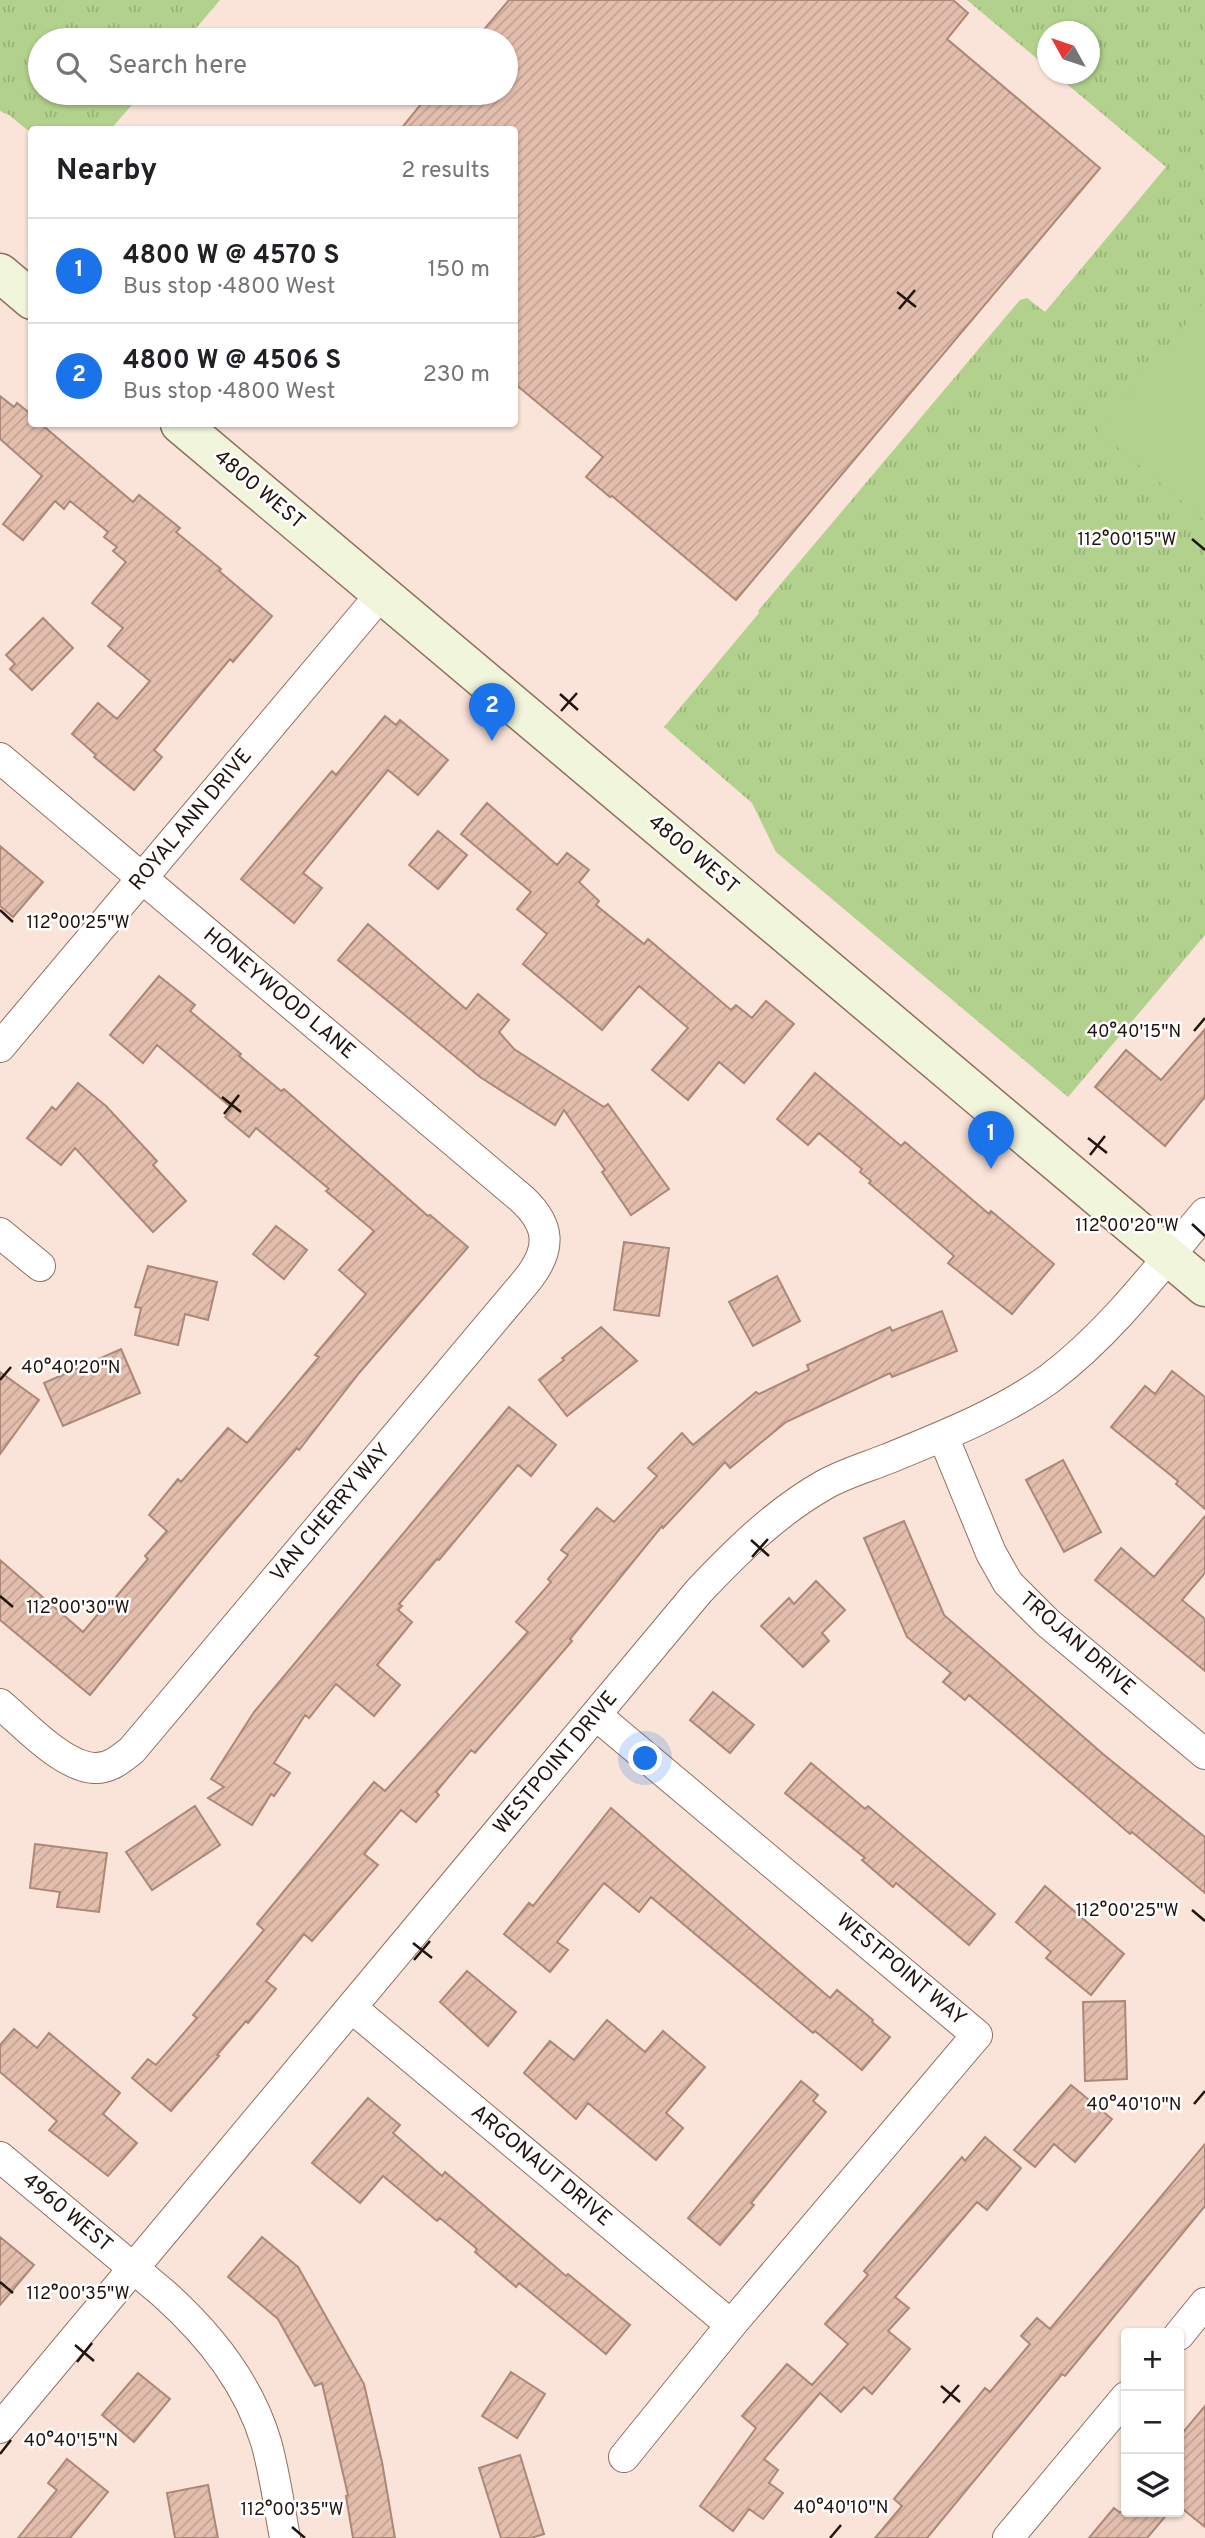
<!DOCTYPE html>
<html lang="en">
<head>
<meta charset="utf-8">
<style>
  :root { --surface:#fff; --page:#f6f6f6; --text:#202124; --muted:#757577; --line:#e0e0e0; --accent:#1a73e8 }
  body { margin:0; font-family:Overpass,sans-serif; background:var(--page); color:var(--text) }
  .controls { position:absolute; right:21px; bottom:21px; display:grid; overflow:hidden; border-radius:7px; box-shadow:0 2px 5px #0004 }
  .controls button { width:63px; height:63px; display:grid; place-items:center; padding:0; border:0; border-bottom:2px solid var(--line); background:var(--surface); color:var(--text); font:35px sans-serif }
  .compass { position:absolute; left:1037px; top:21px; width:63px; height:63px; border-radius:50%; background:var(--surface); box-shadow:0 2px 5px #0004; rotate:310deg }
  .you { position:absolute; left:646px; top:1759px; width:24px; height:24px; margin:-18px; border:5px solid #fff; border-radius:50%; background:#1a73e8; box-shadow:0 0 0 10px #1a73e833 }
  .badge { display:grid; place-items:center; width:46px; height:46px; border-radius:50%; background:var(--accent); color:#fff; font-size:23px; font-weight:700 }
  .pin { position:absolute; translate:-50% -58px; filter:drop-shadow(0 2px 4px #0008) }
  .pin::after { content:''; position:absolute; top:37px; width:24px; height:21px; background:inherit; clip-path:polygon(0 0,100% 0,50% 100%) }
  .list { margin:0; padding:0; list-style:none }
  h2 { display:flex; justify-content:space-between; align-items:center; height:91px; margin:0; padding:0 28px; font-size:30px }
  h2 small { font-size:23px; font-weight:400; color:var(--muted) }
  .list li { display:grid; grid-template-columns:46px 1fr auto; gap:21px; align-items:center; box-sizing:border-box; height:105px; padding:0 28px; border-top:2px solid var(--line) }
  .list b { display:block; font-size:26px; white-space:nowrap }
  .list p { margin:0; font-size:23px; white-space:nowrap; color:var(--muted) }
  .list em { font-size:23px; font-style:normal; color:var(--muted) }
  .icon { flex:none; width:38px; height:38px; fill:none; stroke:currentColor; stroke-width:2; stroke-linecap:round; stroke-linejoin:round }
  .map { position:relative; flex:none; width:1205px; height:2538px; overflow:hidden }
  .search { position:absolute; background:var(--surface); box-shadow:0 2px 5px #0004; left:28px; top:28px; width:490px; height:77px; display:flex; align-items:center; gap:18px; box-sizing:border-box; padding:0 24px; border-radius:38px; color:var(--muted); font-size:26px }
  .panel { position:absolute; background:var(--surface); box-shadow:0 2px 5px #0004; left:28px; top:126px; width:490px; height:301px; border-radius:7px }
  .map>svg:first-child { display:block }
</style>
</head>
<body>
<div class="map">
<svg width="1205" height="2538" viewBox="0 0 1205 2538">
  <defs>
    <pattern id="grass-tufts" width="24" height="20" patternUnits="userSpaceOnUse" patternTransform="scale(1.75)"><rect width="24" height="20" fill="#b1d18c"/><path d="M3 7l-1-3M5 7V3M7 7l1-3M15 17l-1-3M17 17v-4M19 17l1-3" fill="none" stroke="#98b378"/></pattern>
    <pattern id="building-hatch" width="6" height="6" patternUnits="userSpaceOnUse" patternTransform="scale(1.75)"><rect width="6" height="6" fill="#e3bead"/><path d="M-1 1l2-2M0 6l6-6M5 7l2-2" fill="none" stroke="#c2a294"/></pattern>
  </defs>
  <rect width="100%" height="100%" fill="#fae3d8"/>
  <path fill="url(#grass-tufts)" d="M0,0H220L186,40H40V93H142L111,129L32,130L31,133L9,115L0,111Z
    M967,0H1205V935L1068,1097L776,852L752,803L664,727L759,613L758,611L1020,300L1027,298L1045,312L1166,167L1055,74H1090V32H1048L1047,67Z"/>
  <path fill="#b1d18c" d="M1205,301V521L1097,430Z"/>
  <path fill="url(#building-hatch)" stroke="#ab8877" stroke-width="2" d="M509,0H953L968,13L947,39L1100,168L736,600L612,496L610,497L586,477L603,457L514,383V130H400L430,93H506V40H475Z
    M0,396L14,407L17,403L32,415V424H41L133,502L139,495L180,528L176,532L221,569L219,571L272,616L233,662L230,659L154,750L162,757L134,790L94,757L96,755L72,734L98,703L117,719L150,681L108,646L123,628L92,603L126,562L113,551L117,547L104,537L108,532L70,501L64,509L55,501L23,540L3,524L42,476L0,439Z
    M43,618L73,648L32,690L10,669L15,664L6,655Z
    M385,716L396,725L400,720L448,760L418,795L388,770L303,873L322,888L294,923L241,879L332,771L336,775Z
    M487,803L557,865L567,853L589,870L579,882L599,901L596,905L644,944L648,939L731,1010L736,1005L752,1018L766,1001L794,1024L744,1083L719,1062L688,1100L652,1070L688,1028L639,986L602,1030L523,964L547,934L517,909L531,892L461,834Z
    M438,831L467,855L438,889L409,865Z
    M0,846L43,882L13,917L0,906Z
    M368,924L466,1009L478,994L509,1020L499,1032L514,1049L604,1107L608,1104L669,1189L631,1215L602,1172L605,1170L564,1110L555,1125L480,1077L338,960Z
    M159,976L195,1005L190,1011L241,1054L239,1056L281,1091L284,1089L428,1216L430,1215L468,1247L359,1373L299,1450L297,1448L211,1548L90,1695L0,1620V1560L83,1632L99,1613L101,1615L148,1559L145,1556L167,1531L149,1515L178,1479L181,1482L228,1428L247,1443L319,1357L315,1355L366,1294L339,1270L374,1231L326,1191L329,1189L256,1128L249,1137L225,1117L232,1108L157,1045L143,1063L110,1035Z
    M1205,1029V1097L1165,1146L1095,1087L1126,1050L1161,1080Z
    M815,1073L901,1146L905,1142L989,1214L991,1211L1054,1264L1012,1314L948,1263L954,1256L869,1183L871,1181L860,1172L862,1169L819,1133L808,1145L777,1119Z
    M78,1083L106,1106L157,1161L153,1165L186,1201L153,1232L75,1148L61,1165L27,1138L52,1107L56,1110Z
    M276,1226L307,1250L284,1279L253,1254Z
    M624,1242L669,1248L659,1316L614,1310Z
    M148,1266L217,1282L208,1320L185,1314L178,1345L135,1335L141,1308L135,1307Z
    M777,1276L800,1321L753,1346L729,1302Z
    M942,1311L957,1351L892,1377L890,1373L786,1422L730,1468L725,1462L663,1528L662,1526L570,1639L572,1641L475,1753L471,1750L436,1792L439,1795L416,1822L401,1810L364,1854L378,1865L312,1941L304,1934L266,1981L276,1989L248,2023L246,2021L217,2055L219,2056L171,2111L132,2078L148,2059L156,2065L197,2018L193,2015L264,1930L257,1924L374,1782L385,1791L528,1632L516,1622L551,1582L548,1579L568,1555L561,1550L597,1508L614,1522L657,1476L648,1468L682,1433L693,1445L756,1392L759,1394L809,1370L807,1365L890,1327L892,1331Z
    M601,1327L637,1361L567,1416L539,1380L564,1360L562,1358Z
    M121,1349L140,1393L63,1426L44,1383Z
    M1172,1371L1205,1397V1509L1176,1484L1178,1481L1111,1427L1145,1386L1155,1394Z
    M0,1372L39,1400L0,1454Z
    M509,1407L556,1445L531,1476L518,1465L439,1560L437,1559L399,1604L402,1606L398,1610L412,1622L377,1665L400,1685L374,1716L336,1684L309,1718L305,1715L274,1763L290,1773L274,1796L271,1794L252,1825L208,1798L224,1787L211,1779L254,1712Z
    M1063,1460L1101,1532L1064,1552L1026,1480Z
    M1205,1516V1573L1182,1600L1205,1619V1671L1095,1580L1121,1548L1154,1577Z
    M904,1521L944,1615L1103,1754L1205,1837V1893L1132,1832L1130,1834L969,1695L965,1700L943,1682L951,1673L907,1637L864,1538Z
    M816,1581L845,1610L822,1633L829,1641L803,1667L761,1626L789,1598L794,1604Z
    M713,1692L754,1725L730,1753L690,1720Z
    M811,1763L865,1809L868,1806L995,1914L969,1945L896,1883L893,1887L862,1860L865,1858L785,1793Z
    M195,1806L220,1845L152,1890L126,1852Z
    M611,1808L830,1998L837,1990L873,2020L872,2022L890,2037L862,2070L815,2031L813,2033L651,1897L639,1912L604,1883L557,1942L568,1950L550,1972L504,1934L529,1903L533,1906Z
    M35,1844L107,1853L99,1912L57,1907L60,1892L30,1888Z
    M1045,1886L1124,1954L1091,1995L1046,1958L1051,1952L1016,1922Z
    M467,1971L516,2012L488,2046L440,2002Z
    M1125,2001L1127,2079L1085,2081L1083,2002Z
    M607,2020L645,2052L663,2031L705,2067L666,2113L683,2128L656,2160L588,2103L576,2119L524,2073L550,2041L574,2060Z
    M14,2029L37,2048L49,2033L120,2093L103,2114L137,2143L108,2176L49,2130L57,2121L0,2072V2045Z
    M801,2081L818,2095L813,2101L826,2112L751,2203L754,2205L720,2245L688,2218Z
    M1071,2085L1112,2119L1075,2162L1054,2144L1035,2167L1014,2150Z
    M368,2098L400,2125L393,2133L442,2176L445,2172L566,2276L568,2274L630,2325L606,2354L519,2283L516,2287L475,2252L477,2249L440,2218L437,2221L383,2176L360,2203L312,2163Z
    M985,2137L1021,2168L987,2210L977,2202L895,2297L909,2308L888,2331L910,2349L872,2394L864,2387L841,2412L820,2393L764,2459L778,2470L769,2483L783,2493L763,2519L749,2509L733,2531L700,2506L756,2428L742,2416L787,2364L812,2385L848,2344L825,2324L868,2275L864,2271L900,2229L962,2157L965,2161Z
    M1205,2144V2206L1065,2376L1062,2374L927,2538H875L902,2506L894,2499L985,2388L990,2392L1030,2344L1021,2336L1037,2318L1050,2329Z
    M0,2237L34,2265L0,2305Z
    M262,2237L298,2267L364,2384L382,2462L395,2538H353L346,2496L348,2495L322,2383L315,2386L278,2319L228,2277Z
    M511,2372L545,2394L517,2438L482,2416Z
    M138,2373L170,2399L134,2442L102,2415Z
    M1205,2406V2527L1179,2506V2437Z
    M520,2455L544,2534L531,2538H501L479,2468Z
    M67,2459L108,2492L70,2538H18L57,2490L48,2483Z
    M208,2485L218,2538H175L167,2493Z
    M1114,2508L1119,2512H1169L1147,2538H1089Z"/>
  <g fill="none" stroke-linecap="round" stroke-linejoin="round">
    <defs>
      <path id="street" d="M0,758L522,1199C550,1225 552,1248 528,1279L132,1750C121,1759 109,1769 94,1768C62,1766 24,1724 0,1704
        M0,1047L382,593
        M0,1233L40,1266
        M943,1436L991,1553L1008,1583L1048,1623L1205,1754
        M596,1715L977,2035L731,2325L624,2457
        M352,2008L731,2325
        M0,2157L163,2293C209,2334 248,2382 266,2442C275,2474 279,2506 285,2538
        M1179,2335L1205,2303
        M0,2428L699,1591C737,1551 775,1513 824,1485C843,1474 867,1467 887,1459C943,1436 1000,1414 1049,1379C1110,1333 1157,1270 1205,1213
        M1008,2538L1126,2397"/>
      <path id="secondary" d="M0,273L32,300
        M180,424L1205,1287"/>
    </defs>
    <use href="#street" stroke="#906f5f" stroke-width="32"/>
    <use href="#secondary" stroke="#906f5f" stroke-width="41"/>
    <use href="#street" stroke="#fff" stroke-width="30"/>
    <use href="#secondary" stroke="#f1f5db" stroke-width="38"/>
  </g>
  <path fill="none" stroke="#21140e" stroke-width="2.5" d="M897,292L916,307M899,309L915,290M1192,539L1205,550M560,694L578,710M561,711L577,693M0,910L13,922M1194,1031L1205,1018M222,1097L241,1112M224,1114L239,1095M1088,1138L1107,1153M1090,1155L1105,1136M1192,1224L1205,1236M0,1380L11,1367M751,1540L769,1556M752,1557L768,1539M0,1596L13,1607M1192,1910L1205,1921M413,1943L432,1958M414,1960L430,1941M1194,2104L1205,2091M0,2282L13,2293M75,2345L94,2361M77,2362L92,2343M941,2386L960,2402M943,2403L959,2385M0,2454L11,2440M292,2527L305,2538M830,2538L841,2525"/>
  <g text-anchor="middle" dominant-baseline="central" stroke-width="5" stroke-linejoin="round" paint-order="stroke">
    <g font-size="21" fill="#21140e" stroke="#fff">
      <text transform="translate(259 490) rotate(40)">4800 WEST</text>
      <text transform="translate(191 820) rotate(-50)">ROYAL ANN DRIVE</text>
      <text transform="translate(693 855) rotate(40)">4800 WEST</text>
      <text transform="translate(279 994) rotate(40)">HONEYWOOD LANE</text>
      <text transform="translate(331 1513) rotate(-50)">VAN CHERRY WAY</text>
      <text transform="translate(1077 1644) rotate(41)">TROJAN DRIVE</text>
      <text transform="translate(556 1763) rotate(-50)">WESTPOINT DRIVE</text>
      <text transform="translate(901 1970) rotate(40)">WESTPOINT WAY</text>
      <text transform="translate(541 2166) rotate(40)">ARGONAUT DRIVE</text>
      <text transform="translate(67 2213) rotate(40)">4960 WEST</text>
    </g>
  </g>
  <g font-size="18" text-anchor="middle" fill="#21140e" stroke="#fff" stroke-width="5" stroke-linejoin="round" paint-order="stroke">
    <text x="1127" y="545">112°00'15"W</text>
    <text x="78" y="928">112°00'25"W</text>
    <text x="1134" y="1037">40°40'15"N</text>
    <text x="1127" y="1231">112°00'20"W</text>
    <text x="71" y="1373">40°40'20"N</text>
    <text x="78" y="1613">112°00'30"W</text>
    <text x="1127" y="1916">112°00'25"W</text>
    <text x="1134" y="2110">40°40'10"N</text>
    <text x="78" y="2299">112°00'35"W</text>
    <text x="71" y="2446">40°40'15"N</text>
    <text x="841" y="2513">40°40'10"N</text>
    <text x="292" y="2515">112°00'35"W</text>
  </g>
</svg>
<div class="controls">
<button>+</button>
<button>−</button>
<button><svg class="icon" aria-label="layers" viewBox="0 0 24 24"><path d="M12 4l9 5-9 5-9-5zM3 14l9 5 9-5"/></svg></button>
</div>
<svg class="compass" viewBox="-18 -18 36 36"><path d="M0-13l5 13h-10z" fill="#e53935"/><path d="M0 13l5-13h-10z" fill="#757577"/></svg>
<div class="you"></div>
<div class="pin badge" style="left:991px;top:1169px">1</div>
<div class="pin badge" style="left:492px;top:741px">2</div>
<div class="search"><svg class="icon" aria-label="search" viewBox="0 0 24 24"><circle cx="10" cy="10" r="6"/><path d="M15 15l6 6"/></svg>Search here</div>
<section class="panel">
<h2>Nearby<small>2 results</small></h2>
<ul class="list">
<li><span class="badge">1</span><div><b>4800 W @ 4570 S</b><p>Bus stop · 4800 West</p></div><em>150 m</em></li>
<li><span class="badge">2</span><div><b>4800 W @ 4506 S</b><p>Bus stop · 4800 West</p></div><em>230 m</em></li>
</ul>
</section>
</div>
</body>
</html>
